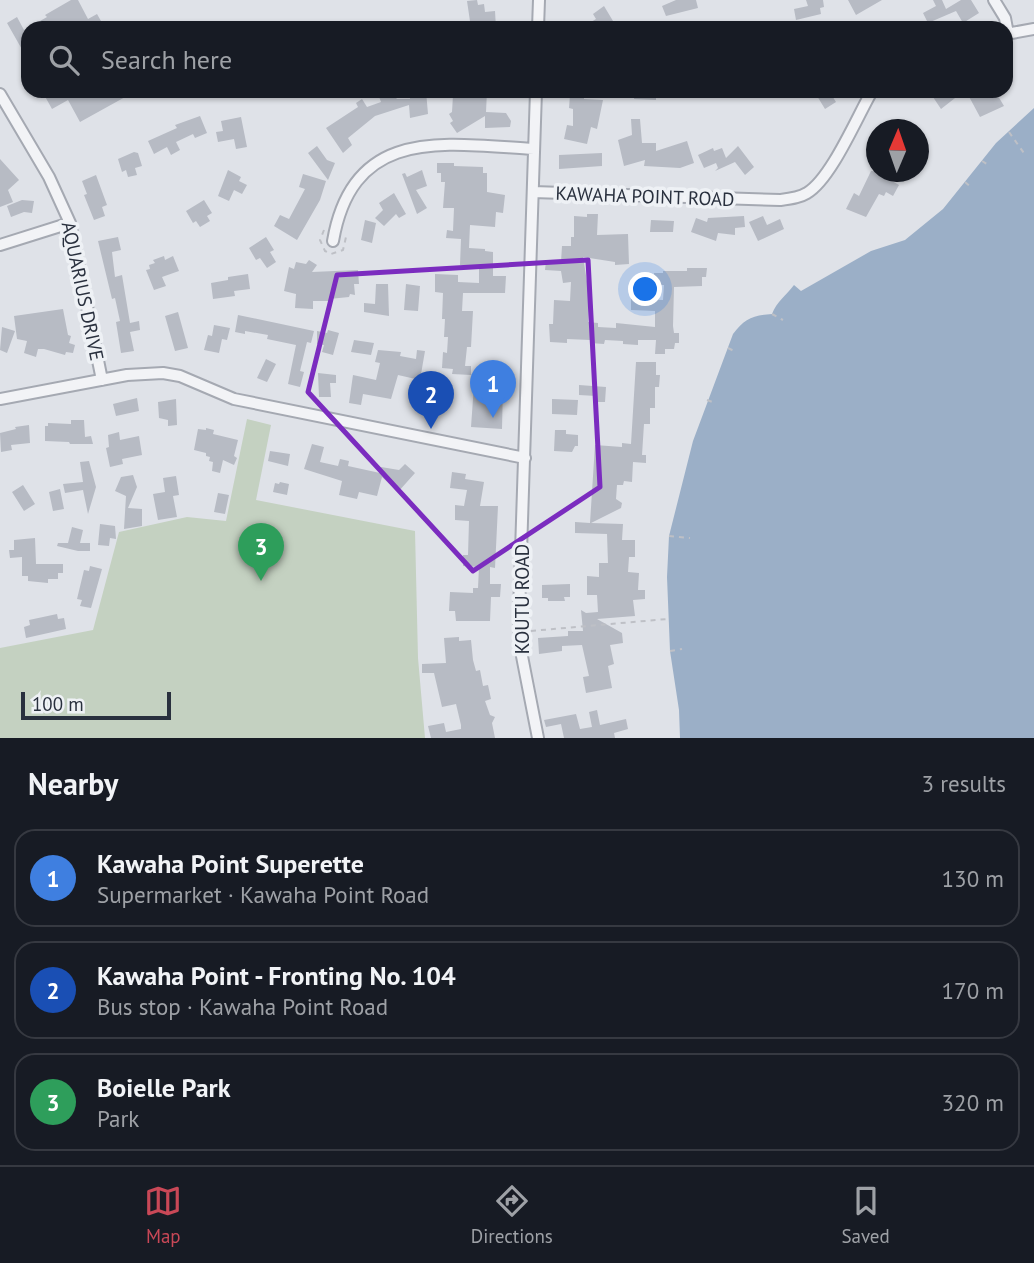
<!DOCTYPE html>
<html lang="en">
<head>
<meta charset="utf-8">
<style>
  :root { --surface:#171b24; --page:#242831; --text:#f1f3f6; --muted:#9ea1a6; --line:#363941; --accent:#c94857 }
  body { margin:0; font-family:"PT Sans",sans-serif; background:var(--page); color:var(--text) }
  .compass { position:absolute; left:866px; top:119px; width:63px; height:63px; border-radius:50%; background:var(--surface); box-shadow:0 2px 5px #0004; rotate:2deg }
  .scale { position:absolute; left:21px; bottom:18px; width:150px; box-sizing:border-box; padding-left:7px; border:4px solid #29303e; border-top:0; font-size:19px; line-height:24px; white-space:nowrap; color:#29303e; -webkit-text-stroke:5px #eef1f5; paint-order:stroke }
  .you { position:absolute; left:646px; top:290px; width:24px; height:24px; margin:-18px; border:5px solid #fff; border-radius:50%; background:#1a73e8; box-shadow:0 0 0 10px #1a73e833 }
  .badge { display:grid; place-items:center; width:46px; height:46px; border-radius:50%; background:var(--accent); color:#fff; font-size:23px; font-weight:700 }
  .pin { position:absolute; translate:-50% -58px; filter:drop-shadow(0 2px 4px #0008) }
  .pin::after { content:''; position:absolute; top:37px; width:24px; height:21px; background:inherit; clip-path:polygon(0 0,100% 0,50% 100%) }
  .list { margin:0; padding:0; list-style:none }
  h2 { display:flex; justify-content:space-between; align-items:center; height:91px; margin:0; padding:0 28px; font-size:30px }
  h2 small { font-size:23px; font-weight:400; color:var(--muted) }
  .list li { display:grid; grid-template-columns:46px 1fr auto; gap:21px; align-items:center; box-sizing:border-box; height:98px; margin:0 14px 14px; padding:0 14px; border:2px solid var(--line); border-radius:21px }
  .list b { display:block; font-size:26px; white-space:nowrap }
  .list p { margin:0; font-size:23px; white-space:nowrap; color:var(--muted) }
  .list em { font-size:23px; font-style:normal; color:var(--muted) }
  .icon { flex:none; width:38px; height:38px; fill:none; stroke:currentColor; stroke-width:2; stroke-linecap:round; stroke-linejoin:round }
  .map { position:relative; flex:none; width:1034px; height:738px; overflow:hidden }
  .search { position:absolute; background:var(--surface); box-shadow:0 2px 5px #0004; left:21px; right:21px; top:21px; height:77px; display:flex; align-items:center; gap:18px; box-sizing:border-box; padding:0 24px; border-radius:21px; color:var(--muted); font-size:26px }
  .sheet { height:427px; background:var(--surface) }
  nav { display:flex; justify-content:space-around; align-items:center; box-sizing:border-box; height:98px; border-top:2px solid var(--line); background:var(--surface); font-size:19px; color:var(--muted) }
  nav a { display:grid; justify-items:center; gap:4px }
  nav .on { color:var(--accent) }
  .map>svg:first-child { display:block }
</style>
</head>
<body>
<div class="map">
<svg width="1034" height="738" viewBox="0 0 1034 738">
  <rect width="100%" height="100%" fill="#dfe2e8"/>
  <path fill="#c4d1c1" d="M247,419L271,425L256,500L415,531L418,658L425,738H0V648L93,630L119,532L187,517L226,521Z"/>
  <path fill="#9bafc7" d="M1034,108V738H680L679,710L670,651L667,577L669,536L693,441L733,334C744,319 753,315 772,314C777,301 786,296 794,285L801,291L871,251L905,240L943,209L996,143Z"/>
  <path fill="#b7bbc4" d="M71,0H78L88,19L97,14L105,28H28L47,17L45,15Z
    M477,0L478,5L484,4L485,12L495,11L496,28H471L467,1Z
    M676,0H696L698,8L666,16L662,6Z
    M806,0H823L824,7L820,8L821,14L796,20L794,9L808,6Z
    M848,0H882L856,15Z
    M933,0H942L946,9L961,0H971L979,13L963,23L956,11L928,23L923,13L936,6Z
    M604,6L613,21L603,28H581L596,19L593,14Z
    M17,17L24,30L28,28V60L7,23Z
    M42,91H136L80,122L68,100L52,109Z
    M377,91H390L397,99H410V91H426L428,114L410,118L409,105L375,116L348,138L352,145L343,153L326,128L358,107L356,103L362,99L367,107L381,102Z
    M469,91H487L486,112L506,113L511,121L510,127L485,128V116L457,133L450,123L453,121L449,114L452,112L453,95L469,96Z
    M635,91H656V100L634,99Z
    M814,91H829L836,102L825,109Z
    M935,91H964L941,109L931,94Z
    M966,91H981L982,94L995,91L1004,106L980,117Z
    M570,95H584V99L603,100L597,129L591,127L587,144L564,139L567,125L573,126V109L569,108Z
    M200,116L207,133L195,138L193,134L176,142L180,150L171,155L167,147L154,154L148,141L177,128L175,125Z
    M241,117L247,147L236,149L234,139L218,142L216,132L223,131L221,121Z
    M631,119H640L642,143H656V151L687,141L694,163L680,168L644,166L645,160L624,166L618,140L632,135Z
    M317,146L327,160L335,163L328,180L308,153Z
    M738,146L754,167L745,175L735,162L715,171L718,168L716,163L704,168L698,155L713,148L714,151L722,148L726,158Z
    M134,152L138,153L142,166L135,168L137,175L128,177L126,170L122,172L118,159Z
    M602,153V166L559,169V155Z
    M0,159L19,180L8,190L13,202L0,207Z
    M437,163H454V166L483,167V173H487V192L505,195L503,213L496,212L495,227L470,225L469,248L485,249V251L493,252V276H506L505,293H463L462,311H473L471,347H467L465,366H471V375L452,374L453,369L442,368L443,352L447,353L448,337H444L445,319H442L443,293L435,292V274L458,275V282L479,283V266L460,265L461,239L446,238L447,230L453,231L454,208H443L445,182H441V173H437Z
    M228,170L241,177L239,181L247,185L242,194L234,190L229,201L218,196Z
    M422,170L427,186L416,190L427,208L417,214L402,174L405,173L407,177Z
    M871,171L890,172L885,177L899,185L893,196L886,192L884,196L879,194L866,217L846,209L854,193L859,196Z
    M303,174L326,181L320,200L297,240L274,226L280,215L289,219L305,189L299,187Z
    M96,175L107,205L102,207L105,216L94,220L84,195L87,194L82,181Z
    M394,193L406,214L399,218L396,214L384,226L375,218L383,210L379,203Z
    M22,200L34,201L32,213L24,212L11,217L7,206Z
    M204,200L212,213L207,216L210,221L200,227L196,221L193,223L186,211Z
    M587,214H598L597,235L628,234L629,264L615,265V262L583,257L589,294L588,322L598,323V327L616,328V323L655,327V311L631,310V299L663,300L664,285H654V273H663V271H687V268H707L706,277H702V286L674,287L673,326L674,333H679V343H675L674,349H665V354H655L656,340H638V345L623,344V341L605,340L604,344L590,343V340L567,339V343L550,342L549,324H553L554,300L570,301L571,282L563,283L561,271L545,270L546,261L561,262L562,246H571V237H574V216L587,217Z
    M744,216L745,227L735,228V235L718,233L716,241L691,232L696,218L707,222L708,218Z
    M763,216L767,225L780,219L784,229L758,241L749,222Z
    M365,220L376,223L372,243L361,240Z
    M651,220L674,221L673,232H650Z
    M118,237L121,250L112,252L115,277L122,275L130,323L139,321L140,330L130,332L134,351L121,353L116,322L120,321L115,298L112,299L98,241Z
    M266,237L274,250L270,252L276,262L267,268L260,258L256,260L249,248Z
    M164,256L165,260L173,256L179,271L162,277L166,286L154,290L146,270L150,269L149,265L155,263L153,260Z
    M309,260L317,265L312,272L358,270L359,284H354L355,295L350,294L349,297L329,299V301H313V309L295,308L296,294L284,291L289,267L294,269L296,262L306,264Z
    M248,274L250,289L234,291L235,296L213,299L211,283L228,280V277Z
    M376,284H388L389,316L364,312V303L375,304Z
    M406,284L420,286L418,311L404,310Z
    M63,309L68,335L71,336L69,343L75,345L73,353L66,352L65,355L44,349H38L36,357L24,353L27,341L17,339L14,316Z
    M178,312L188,348L175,351L165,316Z
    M238,315L314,331L311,343L307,342L300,371L304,372L300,387L288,384L296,345L267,339L268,335L245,331V334L235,332Z
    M214,325L230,328L227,340L222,339L219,353L204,350L208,335L212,336Z
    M2,327L15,331L7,353L0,350Z
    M328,330L339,333L333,355L322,352L324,345L317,344V331L327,333Z
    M354,340L374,343L371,355L351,352Z
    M378,350L401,352L400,356L416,359L417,350L425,351L420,380L398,375L391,399L363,394L361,405L349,403L353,375L376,380L380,363L375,362Z
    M266,359L276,364L267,382L257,378Z
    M636,362H656V375H660L659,387H655V408H650V424H644L642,455H646V463L633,462L632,482L624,481L623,485H617L616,499L622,503L621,508L591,523L623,524L622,540H635V557H629L628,572L639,573L638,590H645V599L633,600L635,616L597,619L622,633L623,643L610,645L614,664L608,666L612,688L586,693L583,677L589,676L582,645L562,646V651L539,654L538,638L568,636V631H583L581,610L586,613L598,612L597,595H587V576L599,577V563H608L607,534L575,533V522L590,523L595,445L622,447V443L631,444Z
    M318,373L336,375V383H330L331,397H319Z
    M474,385L503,386L502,429L471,427Z
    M579,385L606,387L605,402H596V396L579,395Z
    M137,398L139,411L116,416L113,404Z
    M176,399L177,425L168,426V420L159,418L158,402Z
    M552,399L578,400L577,415L552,414Z
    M71,420H84L85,437L91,436L93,444H70L69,442L45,441V426H48V423L71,424Z
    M29,425L30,443L11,445L12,450L1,452L0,433L16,429L15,427Z
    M206,428L214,430L213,434L238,440L234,456L237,458L234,465L223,460L220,473L212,471L213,462L209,461L210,457L206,456V453L194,450L198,429L206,430Z
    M555,430H566V434L578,435V446H575L572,452L554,451Z
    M119,432L120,440L139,436L142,455L122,459L123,464L110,467L106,448L109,447L108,435Z
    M312,444L324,447L320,462L338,466L340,459L349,461L348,466L380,473L381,467L399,470L405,464L415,473L398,492L382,477L377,496L359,492L357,499L339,495L342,481L304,469Z
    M270,451L290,454L288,466L268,461Z
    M89,461L96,487L88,514L83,490L65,493L63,484L83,482L80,462Z
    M452,472L466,474L465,479L484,482L480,506H498L495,568L490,567V584H501L500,597H491L490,621H456L455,611H449L450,592L473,593V588H478L479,567L463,566V555H468L469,521L455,520V505L464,506L467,490L450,488Z
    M133,475L137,487L128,508L142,509V526L124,529L126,496L115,491L121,477Z
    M176,476L179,495L173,496L177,517L158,520L153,494L165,492L163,478Z
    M280,482L289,484L287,495L273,492L275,483L279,484Z
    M23,485L35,504L24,511L12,492Z
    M60,489L64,509L53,511L49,492Z
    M218,493L229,495L225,514L214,512Z
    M100,524L115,526L116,539L110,538L109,546L98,545Z
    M72,527L83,530L80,543H90V551H78L57,546L58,543H68Z
    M35,538L36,564H63V573H58V579H48V583L28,581V576H22V557L10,558L9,550H14V540Z
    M90,566L102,569L91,608L80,606L82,600L77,599L84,570L89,571Z
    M570,584V597H564L565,601H548V598H542V585Z
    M57,614L58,619L64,618L66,629L26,638L24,627L30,625L29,620Z
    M459,637V641L471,640L473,660L476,671L480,670L483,686L488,685L491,699L485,701L490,715L495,717L492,723L495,738H431L428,726L444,723L446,732L461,729V725L456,704L442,707L434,673H422V664L446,663L444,638Z
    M597,710L600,725L626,719L628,729L614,733L615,738H564L561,724L546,727L544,720L576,714L580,729L592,727L589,712Z"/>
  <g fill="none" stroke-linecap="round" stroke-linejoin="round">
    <defs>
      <path id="street" d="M994,0L1005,18L1008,34
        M538,28L539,0
        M1006,34L1034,29
        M536,91L519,613L520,646L538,738
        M0,94L49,177L70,223L102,380
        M533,192L780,200C789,199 799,198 807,193C831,179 857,117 872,91
        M333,241C353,125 445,144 534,149
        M0,245L70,223
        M0,399L127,375L163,373L180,376L234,399L525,458"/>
    </defs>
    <use href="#street" stroke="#a5a9b2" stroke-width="14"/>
    <path stroke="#bec0c6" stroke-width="2" stroke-dasharray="5 5" stroke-linecap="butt" d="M1009,132L1026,156
      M982,161L990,166
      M965,182L972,188
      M324,230L320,240L325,251L331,254L343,250L346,237
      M772,314L783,320
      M728,348L736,352
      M707,400L715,403
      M669,536L690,538
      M531,631L667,619
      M670,651L682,649"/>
    <use href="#street" stroke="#f2f3f6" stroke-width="10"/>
  </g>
  <path fill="none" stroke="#7b2cbf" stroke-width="5" stroke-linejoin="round" d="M588,260L600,487L473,571L308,392L337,275Z"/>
  <g text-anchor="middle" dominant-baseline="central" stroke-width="7" stroke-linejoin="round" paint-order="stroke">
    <g font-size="19" fill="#29303e" stroke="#eef1f5">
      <text transform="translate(645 196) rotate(2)">KAWAHA POINT ROAD</text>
      <text transform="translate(83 291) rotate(78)">AQUARIUS DRIVE</text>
      <text transform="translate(522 599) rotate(-90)">KOUTU ROAD</text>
    </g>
  </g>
</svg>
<svg class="compass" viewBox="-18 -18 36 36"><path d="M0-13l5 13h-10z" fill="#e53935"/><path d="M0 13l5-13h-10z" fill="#9ea1a6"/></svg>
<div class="scale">100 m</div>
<div class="you"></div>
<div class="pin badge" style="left:493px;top:418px;background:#3f7fe0">1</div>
<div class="pin badge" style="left:431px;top:429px;background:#1a4fb4">2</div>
<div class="pin badge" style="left:261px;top:581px;background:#2e9e5b">3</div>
<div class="search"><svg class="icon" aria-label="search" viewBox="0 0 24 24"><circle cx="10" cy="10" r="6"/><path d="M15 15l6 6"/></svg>Search here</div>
</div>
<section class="sheet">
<h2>Nearby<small>3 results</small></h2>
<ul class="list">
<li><span class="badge" style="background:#3f7fe0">1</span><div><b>Kawaha Point Superette</b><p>Supermarket · Kawaha Point Road</p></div><em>130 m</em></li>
<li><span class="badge" style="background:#1a4fb4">2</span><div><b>Kawaha Point - Fronting No. 104</b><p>Bus stop · Kawaha Point Road</p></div><em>170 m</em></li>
<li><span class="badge" style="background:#2e9e5b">3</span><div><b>Boielle Park</b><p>Park</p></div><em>320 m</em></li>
</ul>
</section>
<nav>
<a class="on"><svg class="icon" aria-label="map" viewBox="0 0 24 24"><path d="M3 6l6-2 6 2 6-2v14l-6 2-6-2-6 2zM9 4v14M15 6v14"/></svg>Map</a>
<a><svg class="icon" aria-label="directions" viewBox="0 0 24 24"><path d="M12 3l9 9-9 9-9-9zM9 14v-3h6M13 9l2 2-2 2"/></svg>Directions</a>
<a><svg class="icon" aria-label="saved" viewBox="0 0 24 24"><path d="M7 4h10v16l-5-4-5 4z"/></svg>Saved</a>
</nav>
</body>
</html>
